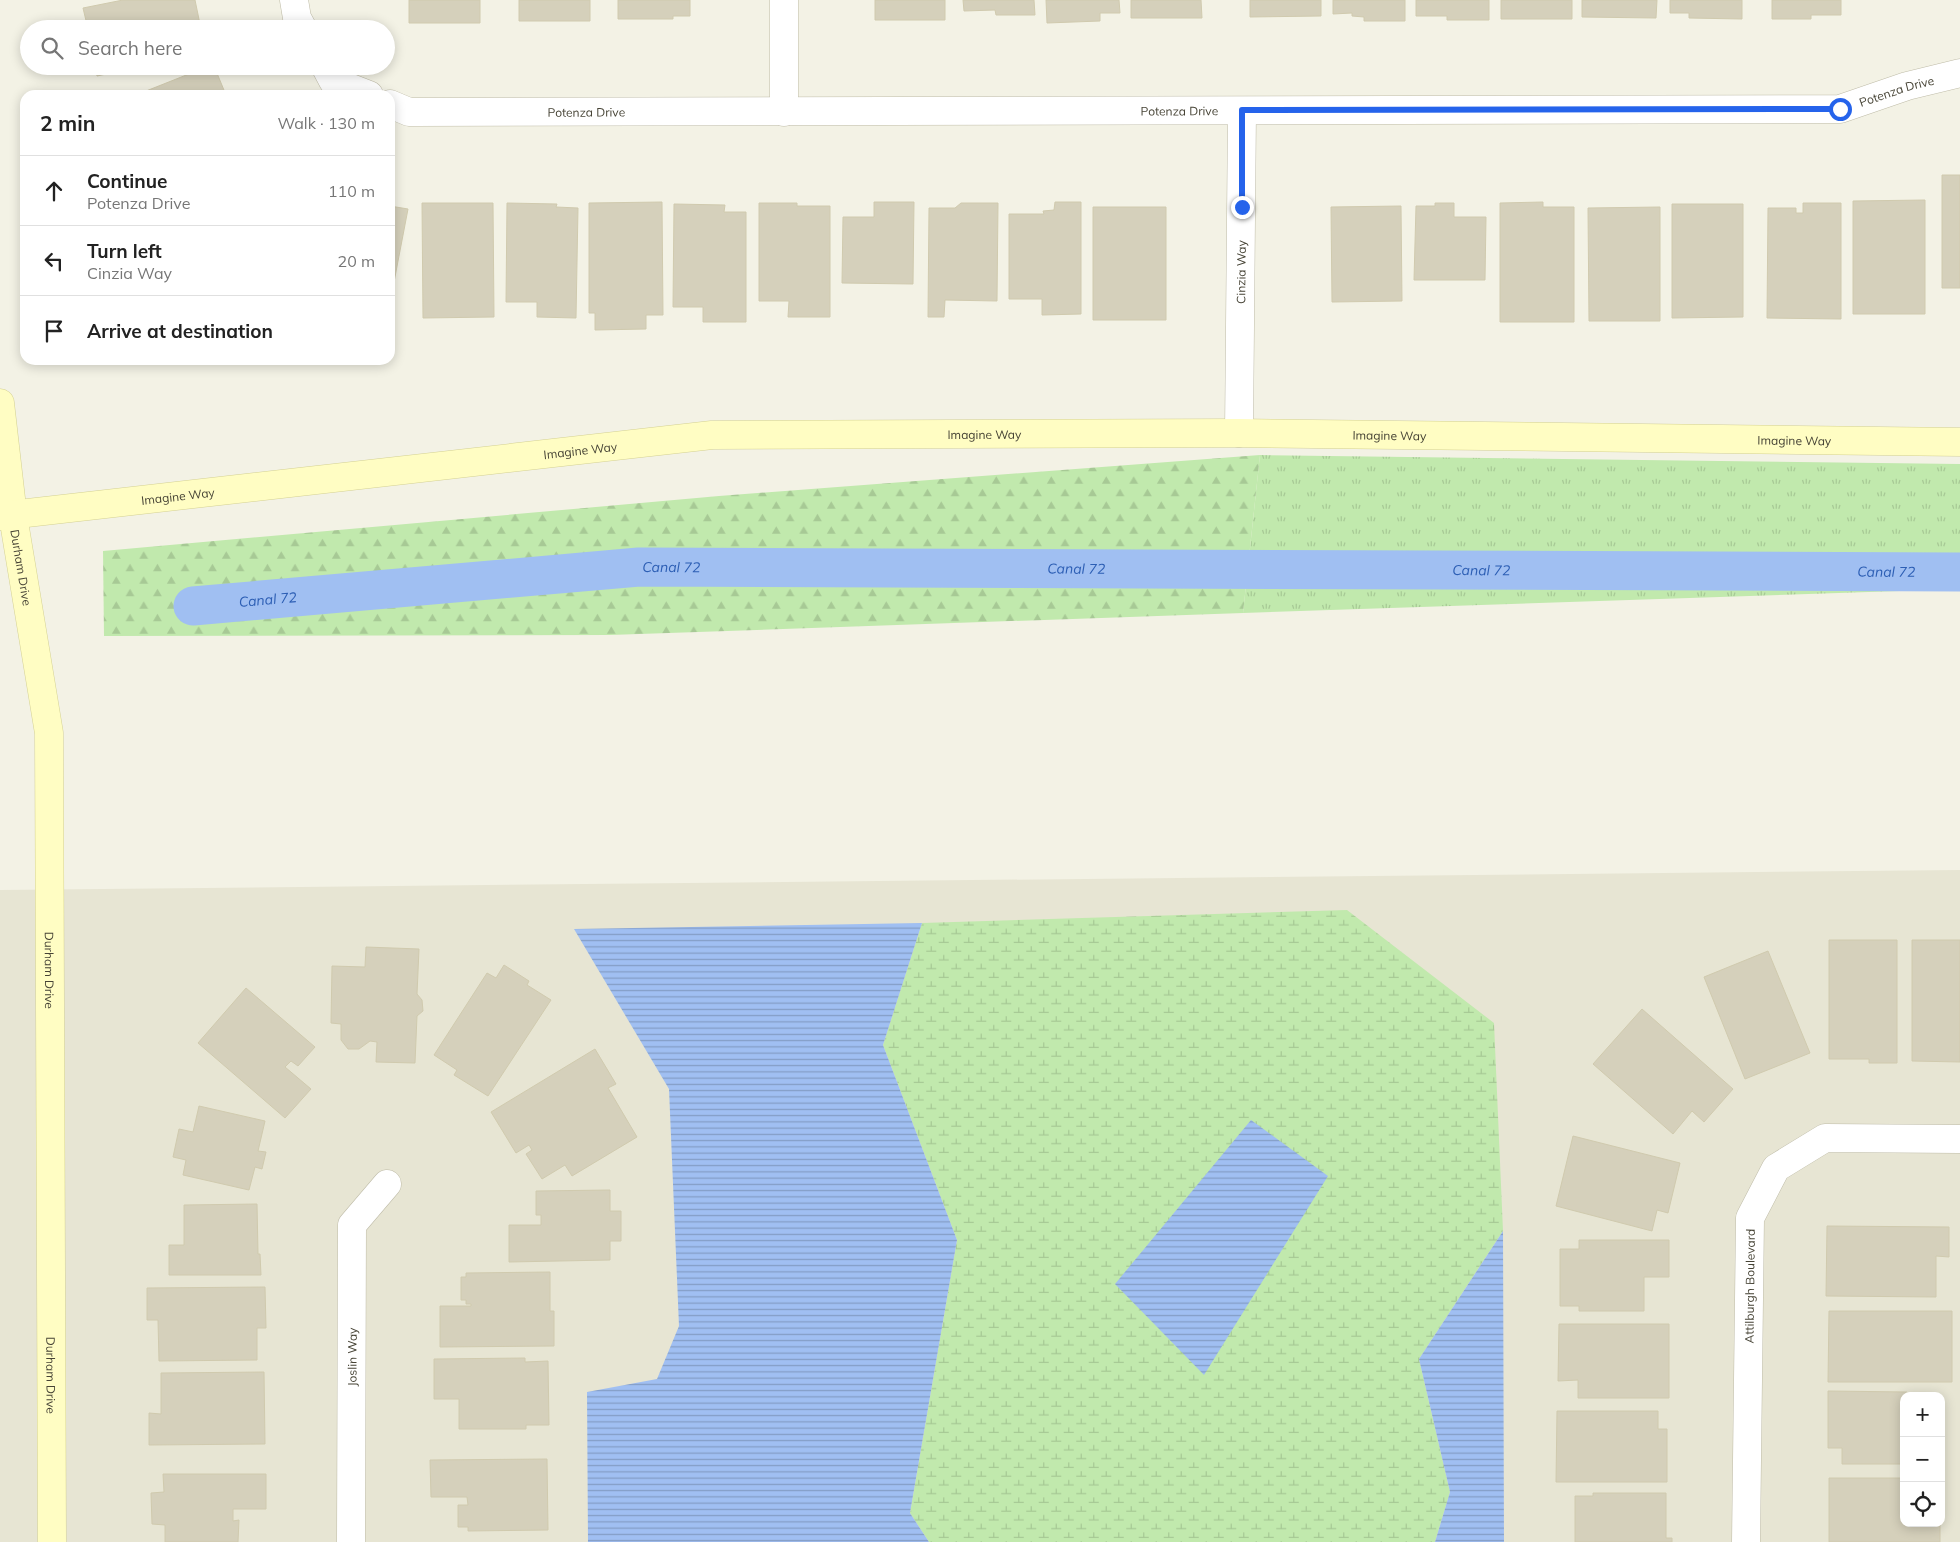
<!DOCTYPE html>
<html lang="en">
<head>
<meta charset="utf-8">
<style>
  :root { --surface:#fff; --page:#f6f6f6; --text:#222; --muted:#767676; --line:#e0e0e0 }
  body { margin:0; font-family:Mulish,sans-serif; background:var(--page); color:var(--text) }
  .controls { position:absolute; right:15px; bottom:15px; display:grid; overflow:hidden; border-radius:10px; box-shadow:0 2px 12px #0003 }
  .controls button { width:45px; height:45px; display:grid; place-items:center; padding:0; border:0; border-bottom:1px solid var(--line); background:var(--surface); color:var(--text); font:25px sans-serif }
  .stop { position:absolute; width:15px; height:15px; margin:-11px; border:4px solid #2563eb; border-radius:50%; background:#fff }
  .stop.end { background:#2563eb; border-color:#fff; box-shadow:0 1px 5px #0008 }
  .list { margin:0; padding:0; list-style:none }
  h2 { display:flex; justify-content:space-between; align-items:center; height:65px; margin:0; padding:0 20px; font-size:21px }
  h2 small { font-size:16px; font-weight:400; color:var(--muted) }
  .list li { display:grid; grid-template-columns:32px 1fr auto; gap:15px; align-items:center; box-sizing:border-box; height:70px; padding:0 20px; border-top:1px solid var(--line) }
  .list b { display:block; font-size:19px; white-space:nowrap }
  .list p { margin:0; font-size:16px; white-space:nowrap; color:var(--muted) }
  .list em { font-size:16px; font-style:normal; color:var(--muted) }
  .icon { flex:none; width:28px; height:28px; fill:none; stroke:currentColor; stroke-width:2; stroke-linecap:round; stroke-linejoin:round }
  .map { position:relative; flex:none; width:1960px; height:1542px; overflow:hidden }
  .search { position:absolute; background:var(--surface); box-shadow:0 2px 12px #0003; left:20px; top:20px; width:375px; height:55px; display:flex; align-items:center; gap:12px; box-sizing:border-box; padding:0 18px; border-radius:28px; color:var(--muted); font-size:19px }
  .panel { position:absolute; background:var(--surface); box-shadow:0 2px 12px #0003; left:20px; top:90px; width:375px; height:275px; border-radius:15px }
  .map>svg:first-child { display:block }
</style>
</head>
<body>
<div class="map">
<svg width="1960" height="1542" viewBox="0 0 1960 1542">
  <defs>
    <pattern id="grass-tufts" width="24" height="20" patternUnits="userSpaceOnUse" patternTransform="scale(1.25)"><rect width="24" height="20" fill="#c1e9ad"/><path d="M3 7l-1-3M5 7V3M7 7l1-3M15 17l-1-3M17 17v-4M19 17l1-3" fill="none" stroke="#a7c995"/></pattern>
    <pattern id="forest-firs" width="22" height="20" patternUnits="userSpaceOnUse" patternTransform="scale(1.25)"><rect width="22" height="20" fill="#c1e9ad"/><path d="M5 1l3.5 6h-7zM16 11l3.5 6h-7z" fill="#a7c995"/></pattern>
    <pattern id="wetland-marsh" width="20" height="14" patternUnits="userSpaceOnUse" patternTransform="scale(1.25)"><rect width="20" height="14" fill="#c1e9ad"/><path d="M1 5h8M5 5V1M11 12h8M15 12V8" fill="none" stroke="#a7c995"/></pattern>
    <pattern id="water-rules" width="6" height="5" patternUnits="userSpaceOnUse" patternTransform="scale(1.25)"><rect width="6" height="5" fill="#a0bff2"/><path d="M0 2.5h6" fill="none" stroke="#849dc5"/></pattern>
  </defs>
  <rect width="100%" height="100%" fill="#f3f2e5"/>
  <path fill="#e7e5d3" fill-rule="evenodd" d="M1960,870V1542H0V890ZM1904,1396H1941V1523H1904Z"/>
  <path fill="url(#grass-tufts)" d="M1260,455L1960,464V589L1243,613Z"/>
  <path fill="url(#forest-firs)" d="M1260,455L1243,613L610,635L104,636L103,551L719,496Z"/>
  <path fill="url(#wetland-marsh)" d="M1347,910L1494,1023L1503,1231L1419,1359L1450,1492L1435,1542H929L910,1513L957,1240L883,1045L922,923Z"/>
  <path fill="url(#water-rules)" d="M922,923L883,1045L957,1240L910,1513L929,1542H588L587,1392L657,1379L679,1326L669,1089L574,929Z
    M1251,1120L1328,1176L1204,1375L1115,1284Z
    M1503,1231L1504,1542H1435L1450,1492L1419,1359Z"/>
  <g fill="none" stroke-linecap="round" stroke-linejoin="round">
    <path stroke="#a0bff2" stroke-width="39" id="s1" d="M193,606L639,567L1960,572"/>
  </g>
  <path fill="#d5d0bb" stroke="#d0caae" d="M123,0H195L201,29H88L83,8Z
    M409,0H480V23H409Z
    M519,0H590V21H519Z
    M618,0H690V16H673V19H618Z
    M875,0H945V20H875Z
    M963,0H1034L1035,15H996L995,10L964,11Z
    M1046,0H1119L1120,13H1100V21L1047,23Z
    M1131,0H1201L1202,18H1131Z
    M1250,0H1321V16L1250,17Z
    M1333,0H1405V21H1364V17L1352,16V13L1333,14Z
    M1416,0H1489V20H1447V16H1416Z
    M1501,0H1572V19H1501Z
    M1582,0H1657L1656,18L1582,17Z
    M1670,0H1742V19L1689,18V13H1670Z
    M1772,0H1841V15H1811V19H1772Z
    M95,66H143L97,76Z
    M209,66H214L226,95H136Z
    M1942,175H1960V288H1942Z
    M1925,200V314H1853V201Z
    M662,202L663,315H646V329L595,330V313H589V203Z
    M874,202H914L913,284L842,283L843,217H874Z
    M1055,202H1081V314L1042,315V299H1009V214H1044L1043,211L1054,210Z
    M1543,202V207H1574V322H1500V203Z
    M422,203H493L494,317L423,318Z
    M507,203L557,204L556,207L578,208L576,318L537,317V302H506Z
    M759,203H797V206H830V317H788L789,301H759Z
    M961,203H998L997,301L945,300L944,317H928L929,208H955Z
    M1435,203H1454V217H1486L1485,280H1414L1416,206H1435Z
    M1803,203H1841V319L1767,318L1768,208H1796V213H1803Z
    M674,204L725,205L724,212H746V322H703V307H673Z
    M1672,204H1743V317L1672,318Z
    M390,206L408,209L390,303Z
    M1401,206L1402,301L1332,302L1331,207Z
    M1093,207H1166V320H1093Z
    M1660,207V321H1589L1588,208Z
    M1829,940H1897V1063H1869V1059H1829Z
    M1912,940H1960V1062L1912,1061Z
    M366,947L419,949L417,994L422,1000L423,1011L417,1016L415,1063L376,1062L377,1042L370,1041L359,1049H348L341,1040V1024L331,1023L332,966L365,967Z
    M1768,951L1810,1053L1745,1079L1704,977Z
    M504,965L529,981L527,985L551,1000L488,1096L454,1075L457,1070L434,1055L487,973L496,978Z
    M246,988L315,1047L298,1066L291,1061L285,1067L311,1089L285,1118L198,1043Z
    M1642,1009L1733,1089L1704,1122L1692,1111L1673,1134L1593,1064Z
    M595,1049L616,1084L608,1088L637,1137L572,1176L565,1165L542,1179L526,1154L532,1150L529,1145L516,1153L491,1112Z
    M199,1106L265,1121L258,1151L266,1152L262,1169L255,1167L249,1190L183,1175L186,1160L173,1157L179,1129L193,1132Z
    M1573,1136L1680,1163L1668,1213L1657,1210L1652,1231L1556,1206Z
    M610,1190V1211H621V1241H610V1260L509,1262V1225H541V1215H536V1191Z
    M257,1204L258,1254H260L261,1275H169V1245H184V1205Z
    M1827,1226L1949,1227V1257L1936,1256V1297L1826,1296Z
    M1579,1240H1669V1277H1644V1311H1579V1306H1560V1249H1579Z
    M550,1272V1311H554V1346L440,1347V1306H471V1304H466V1300H461V1277H466V1273Z
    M265,1287L266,1328H257V1360L159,1361L158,1320H147V1288Z
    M1829,1311H1952V1382H1828Z
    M1559,1324H1669V1398H1578V1380L1558,1381Z
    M525,1358V1362L548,1361L549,1425H526V1429H459V1399H434V1359Z
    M264,1372L265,1444L149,1445V1413L161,1414V1373Z
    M1828,1391L1907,1392V1396H1904V1464H1842V1448H1828Z
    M1557,1411H1658V1429H1667V1482H1556Z
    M547,1459L548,1530L468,1531V1527H458V1505H468L467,1497H431L430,1460Z
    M163,1474H266V1509H233V1521L239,1520L238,1542H165V1525L152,1524L151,1493L164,1492Z
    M1829,1478H1904V1523H1940V1542H1829Z
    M1593,1493H1666V1538H1672V1542H1575V1496H1593Z"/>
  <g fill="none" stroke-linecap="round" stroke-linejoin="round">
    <defs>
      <g id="street">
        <path d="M294,0L297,18L303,29"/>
        <path d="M784,0V112"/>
        <path d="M325,66L333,81L369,95"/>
        <path id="s2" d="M390,104L409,112L1840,109L1907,86L1960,73"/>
        <path id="s3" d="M1239,433L1242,111"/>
        <path id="s4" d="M351,1542L352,1225L387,1184"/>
        <path id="s5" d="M1746,1542L1750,1218L1776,1168L1825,1138L1960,1139"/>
      </g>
      <g id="secondary">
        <path id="s6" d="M0,403L13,516L49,733L52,1542"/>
        <path id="s7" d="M0,516L712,435L1239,433L1960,442"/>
      </g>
    </defs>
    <use href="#street" stroke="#bfbca8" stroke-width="29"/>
    <use href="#secondary" stroke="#d4d194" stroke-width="29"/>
    <use href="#street" stroke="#fff" stroke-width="28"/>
    <use href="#secondary" stroke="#fffdc3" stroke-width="28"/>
  </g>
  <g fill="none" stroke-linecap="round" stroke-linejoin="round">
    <path stroke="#2563eb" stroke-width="6" d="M1242,207V110L1840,109"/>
  </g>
  <g text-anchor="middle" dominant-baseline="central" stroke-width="4" stroke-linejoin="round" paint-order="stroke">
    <g font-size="12" fill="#464335" stroke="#fff">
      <text stroke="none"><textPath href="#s2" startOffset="1511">Potenza Drive</textPath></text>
      <text stroke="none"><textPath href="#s2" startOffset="791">Potenza Drive</textPath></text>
      <text stroke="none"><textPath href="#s2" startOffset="198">Potenza Drive</textPath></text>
      <text stroke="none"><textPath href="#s3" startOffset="161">Cinzia Way</textPath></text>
      <text stroke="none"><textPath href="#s7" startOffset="989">Imagine Way</textPath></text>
      <text stroke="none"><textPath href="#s7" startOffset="1394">Imagine Way</textPath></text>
      <text stroke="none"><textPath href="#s7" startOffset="1799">Imagine Way</textPath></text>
      <text stroke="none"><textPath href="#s7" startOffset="584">Imagine Way</textPath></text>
      <text stroke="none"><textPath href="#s7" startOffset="179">Imagine Way</textPath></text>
      <text stroke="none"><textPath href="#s6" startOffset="166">Durham Drive</textPath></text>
      <text stroke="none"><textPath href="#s6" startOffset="571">Durham Drive</textPath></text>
      <text stroke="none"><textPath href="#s5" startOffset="256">Attilburgh Boulevard</textPath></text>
      <text stroke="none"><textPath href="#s4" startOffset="185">Joslin Way</textPath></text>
      <text stroke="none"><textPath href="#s6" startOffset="976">Durham Drive</textPath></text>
    </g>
    <g font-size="14" font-style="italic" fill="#2c5eb4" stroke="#fff">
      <text stroke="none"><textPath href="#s1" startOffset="480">Canal 72</textPath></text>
      <text stroke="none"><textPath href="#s1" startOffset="885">Canal 72</textPath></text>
      <text stroke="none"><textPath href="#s1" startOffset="1290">Canal 72</textPath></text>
      <text stroke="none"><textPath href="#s1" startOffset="1695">Canal 72</textPath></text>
      <text stroke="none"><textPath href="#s1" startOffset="75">Canal 72</textPath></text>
    </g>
  </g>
</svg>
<div class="controls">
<button>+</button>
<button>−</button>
<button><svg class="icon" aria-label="locate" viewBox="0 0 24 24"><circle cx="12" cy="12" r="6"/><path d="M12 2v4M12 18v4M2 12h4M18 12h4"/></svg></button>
</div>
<div class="stop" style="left:1840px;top:109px"></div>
<div class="stop end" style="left:1242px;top:207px"></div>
<div class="search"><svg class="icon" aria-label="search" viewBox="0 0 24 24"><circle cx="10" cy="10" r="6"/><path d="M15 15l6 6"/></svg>Search here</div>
<section class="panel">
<h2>2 min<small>Walk · 130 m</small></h2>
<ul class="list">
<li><svg class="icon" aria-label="ahead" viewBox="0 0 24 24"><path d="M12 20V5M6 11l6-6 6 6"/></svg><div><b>Continue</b><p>Potenza Drive</p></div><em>110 m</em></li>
<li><svg class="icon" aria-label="left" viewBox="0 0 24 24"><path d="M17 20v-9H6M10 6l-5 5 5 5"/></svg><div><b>Turn left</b><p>Cinzia Way</p></div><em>20 m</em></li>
<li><svg class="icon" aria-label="arrive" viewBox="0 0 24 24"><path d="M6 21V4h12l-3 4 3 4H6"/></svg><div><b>Arrive at destination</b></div></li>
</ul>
</section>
</div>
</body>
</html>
